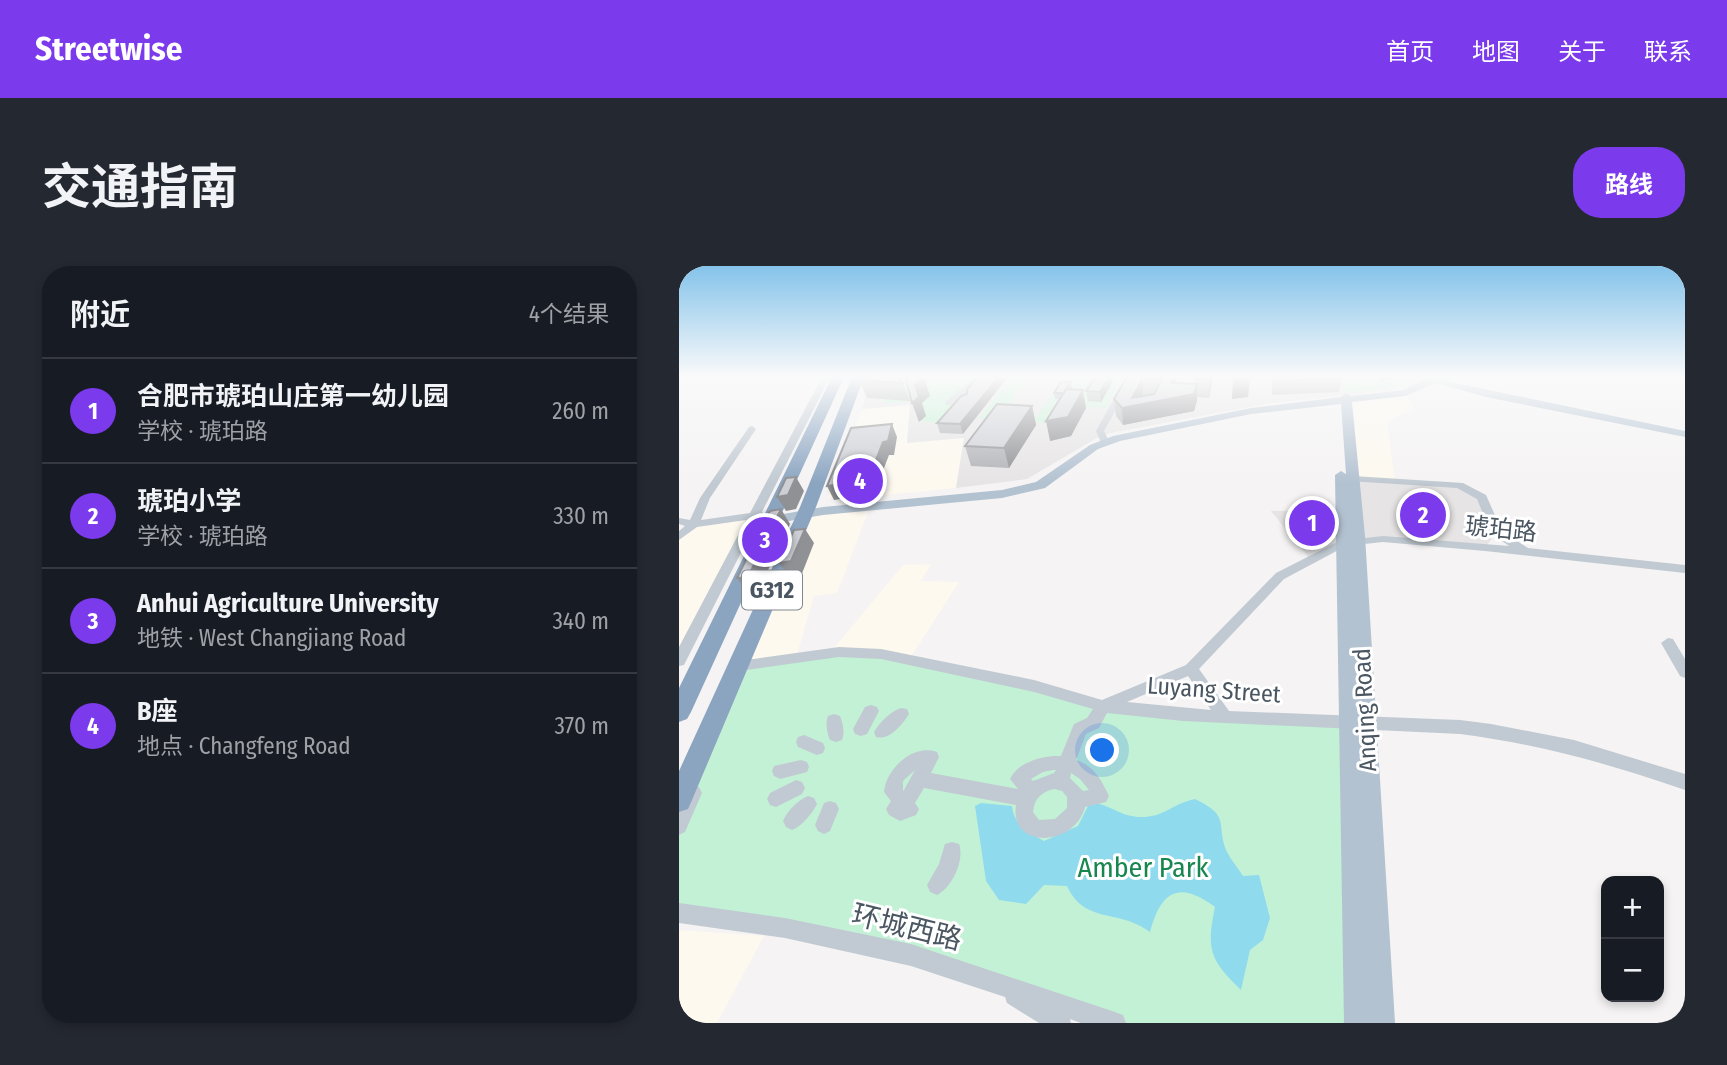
<!DOCTYPE html>
<html lang="zh">
<head>
<meta charset="utf-8">
<style>
  :root { --surface:#171b24; --page:#242831; --text:#f1f3f6; --muted:#9ea1a6; --line:#363941; --accent:#7c3aed }
  body { margin:0; font-family:"Fira Sans Condensed","Noto Sans SC",sans-serif; background:var(--page); color:var(--text) }
  .controls { position:absolute; right:21px; bottom:21px; display:grid; overflow:hidden; border-radius:14px; box-shadow:0 4px 10px #0003 }
  .controls button { width:63px; height:63px; display:grid; place-items:center; padding:0; border:0; border-bottom:2px solid var(--line); background:var(--surface); color:var(--text); font:35px sans-serif }
  .you { position:absolute; left:424px; top:485px; width:24px; height:24px; margin:-18px; border:5px solid #fff; border-radius:50%; background:#1a73e8; box-shadow:0 0 0 10px #1a73e833 }
  .badge { display:grid; place-items:center; width:46px; height:46px; border-radius:50%; background:var(--accent); color:#fff; font-size:23px; font-weight:700 }
  .pin { position:absolute; translate:-50% -50%; border:4px solid #fff; box-shadow:0 2px 7px #0006 }
  .list { margin:0; padding:0; list-style:none }
  h2 { display:flex; justify-content:space-between; align-items:center; height:91px; margin:0; padding:0 28px; font-size:30px }
  h2 small { font-size:23px; font-weight:400; color:var(--muted) }
  .list li { display:grid; grid-template-columns:46px 1fr auto; gap:21px; align-items:center; box-sizing:border-box; height:105px; padding:0 28px; border-top:2px solid var(--line) }
  .list b { display:block; font-size:26px; white-space:nowrap }
  .list p { margin:0; font-size:23px; white-space:nowrap; color:var(--muted) }
  .list em { font-size:23px; font-style:normal; color:var(--muted) }
  .map { position:relative; flex:none; width:1006px; height:757px; overflow:hidden; border-radius:28px }
  header { display:flex; align-items:center; gap:42px; box-sizing:border-box; height:98px; padding:0 35px; background:var(--accent); color:#fff }
  header strong { font-size:33px }
  nav { display:flex; gap:38px; margin-inline-start:auto; font-size:24px }
  .intro { display:flex; align-items:center; justify-content:space-between; box-sizing:border-box; height:168px; padding:0 42px }
  h1 { margin:0; font-size:49px }
  .button { padding:18px 32px; border-radius:28px; background:var(--accent); color:#fff; font-size:24px; font-weight:700 }
  main { display:flex; gap:42px; padding:0 42px }
  aside { flex:1; background:var(--surface); border-radius:28px; box-shadow:0 4px 10px #0003 }
  .map>svg:first-child { display:block }
</style>
</head>
<body>
<header>
<strong>Streetwise</strong>
<nav><a>首页</a><a>地图</a><a>关于</a><a>联系</a></nav>
</header>
<div class="intro"><h1>交通指南</h1><a class="button">路线</a></div>
<main>
<aside>
<h2>附近<small>4个结果</small></h2>
<ul class="list">
<li><span class="badge">1</span><div><b>合肥市琥珀山庄第一幼儿园</b><p>学校 · 琥珀路</p></div><em>260 m</em></li>
<li><span class="badge">2</span><div><b>琥珀小学</b><p>学校 · 琥珀路</p></div><em>330 m</em></li>
<li><span class="badge">3</span><div><b>Anhui Agriculture University</b><p>地铁 · West Changjiang Road</p></div><em>340 m</em></li>
<li><span class="badge">4</span><div><b>B座</b><p>地点 · Changfeng Road</p></div><em>370 m</em></li>
</ul>
</aside>
<div class="map">
<svg width="1006" height="757" viewBox="0 0 1006 757">
  <rect width="100%" height="100%" fill="#f5f3f3"/>
  <path fill="#fdf9ef" d="M726,127L735,142L708,156L716,215L674,213L668,134Z
    M231,139L228,176L285,172L277,222L158,234L149,231L183,143Z
    M191,241L158,327L135,330L117,392L67,399L130,248Z
    M77,250L0,395V271L15,258Z
    M252,298L242,315L280,316L230,394L151,387L224,299Z
    M0,664L85,670L38,757H0Z"/>
  <path fill="#e6e4e5" d="M192,111H752L737,119L714,124L586,138L431,167L416,173L348,213L277,222L285,172L228,177L231,139L183,143Z
    M674,213L780,219L803,231L818,267L806,281L704,273L680,276Z
    M664,244V277L631,293L592,245Z"/>
  <path fill="#c3f1d5" d="M231,111H313L273,159L242,155L231,136L204,137L214,119L228,117Z
    M333,111H433L441,114L427,142L383,139L371,157L354,156L384,113L351,111L330,137L335,139C328,153 313,153 299,153Z
    M682,111H694L701,116L727,111L743,112L720,121L665,127L662,115Z
    M160,386L202,388L424,440L671,457L679,757H436L314,715L0,647V560L67,399Z"/>
  <path fill="#90daee" d="M516,533C553,551 536,557 548,586C552,594 559,602 564,610L580,609L591,652L584,674L571,684L562,724C531,694 527,684 536,641C500,614 482,625 471,666C439,642 406,659 388,620L365,619L347,638L320,634L307,615L296,540L302,537L333,540C335,559 349,566 365,575L399,560L411,536C428,537 441,550 459,551C486,552 492,538 516,533Z"/>
  <g fill="none" stroke-linecap="round" stroke-linejoin="round">
    <path fill="#c1cad2" fill-rule="evenodd" d="M143,111H151L83,246L87,249L79,253L7,395L5,399L0,400V381L67,254L18,261L0,274V265L6,260L0,258V252L11,254L21,232L70,161L73,160L77,163L31,232L22,254L71,247Z
      M295,111H303L285,130L289,134L288,136L267,139V135C276,127 286,120 295,111Z
      M447,111H455L425,165L431,177L423,179L417,165Z
      M642,111H682L678,113L645,114H642Z
      M674,210L784,217L807,229L823,265L849,282L1006,299V307L806,285L704,276L667,280L605,313L520,403L550,445L781,454L812,458L895,474L1006,508V524C932,498 859,478 781,468L504,455L428,447L420,462L407,468L397,494C415,500 422,513 430,530L427,536L406,541C396,581 330,584 337,539L245,522L236,537L240,543L237,549L221,555L210,549L207,543L212,535L205,526C207,503 234,477 258,486L260,491L252,507L339,523L331,513C339,496 364,489 382,490L395,458L408,452L414,443L355,426L202,393L160,391L60,405L55,404L53,400L55,396L60,395L160,381L202,383L355,414L423,434L507,399L597,307L660,275L704,270L830,280L812,267L798,233L778,222L670,215L669,213ZM509,410L532,444L448,436ZM236,504L225,524L224,525V515ZM374,504H377L375,507L354,515L352,513L364,506ZM392,507L401,513L410,524L404,525L391,512ZM375,523L383,525L388,531V542L376,553L360,554L354,546C355,533 362,526 375,523Z
      M989,372L994,373L1006,393V412L1001,410L982,377Z
      M192,439L198,441L200,445L188,468L182,470L176,468L174,463L186,441Z
      M222,442L228,443L230,448C224,458 210,475 197,471L195,466C200,457 212,445 222,442Z
      M155,448L161,450C164,457 166,467 163,474L157,476L151,474C148,467 146,457 149,450Z
      M125,469L144,477L146,482L144,487L138,489L119,481L117,476L119,471Z
      M122,494L128,496L130,501L128,506L101,513L95,510L93,505L95,500Z
      M117,514L123,516L126,522L123,528L97,541L91,539L88,533L91,527Z
      M14,519L20,521L23,527L6,566L0,569V539L8,521Z
      M129,530L135,532L138,538C133,548 123,560 113,564L107,561L104,555C108,545 119,534 129,530Z
      M151,535L157,537L160,543L151,565L145,568L139,565L136,559L145,537Z
      M273,576L280,578C286,594 273,622 258,629L251,626L248,619L260,598L266,578Z
      M0,637L106,652L232,678L436,746L444,749L447,757H402L391,753L392,757H360L328,737L326,731L232,700L106,672L0,657Z"/>
    <path fill="#b3c2d1" fill-rule="evenodd" d="M751,111H767V115L1006,165V171L807,131L757,117L726,130L673,136L686,270L716,757H665L656,209L662,205L667,208L662,138L572,148L441,175L419,183L366,222L323,232L144,249L93,258L86,254L93,250L144,241L323,224L357,216L411,179L434,170L572,142L662,131L667,127L672,130L724,124Z"/>
    <path fill="#8ba5c1" fill-rule="evenodd" d="M153,111H165L12,446L8,453L0,456V422Z
      M173,111H185L137,241L13,534L9,543L0,546V505L121,241Z"/>
  </g>
  <path fill="#b0b2b7" d="M448,111H498L496,117L515,118L516,111H534L530,132L518,131L515,145L444,159L437,150L435,133Z
    M593,111H663V112L660,126L593,129Z
    M180,114L224,117L231,135L188,132Z
    M434,115L422,136L409,135L407,125Z
    M392,116L393,123L407,142L392,170L371,175L381,133H376L375,127Z
    M288,128L284,168L261,167L258,157Z
    M353,140L357,159L330,202L292,200L286,180Z"/>
  <path fill="#909195" d="M245,111L251,130L243,137L247,150L240,156L233,137L236,119Z
    M320,111H329L284,168L281,158Z
    M430,111H433L434,115L422,136L421,126Z
    M493,111H498L492,133L518,118V135L515,145L444,159L443,142L453,132L464,112V128L459,139L492,117Z
    M531,111H534L530,132L531,113Z
    M571,111L569,131L553,133L554,114Z
    M702,111H720L701,115Z
    M404,124L407,142L392,170L371,175L367,155Z
    M353,140L357,159L330,202L325,182Z
    M213,158L218,171L215,189H210L195,228L155,234L148,220L204,176Z
    M117,211L125,225L117,243L107,245L98,231Z
    M102,243L111,258L79,325L69,327L58,312Z
    M126,263L135,277L122,310L110,311L100,297Z"/>
  <path fill="#cdcfd5" stroke="#909195" stroke-width="2" fill-rule="evenodd" d="M182,111H218L224,117L180,114Z
    M226,111H245L236,119L240,131L233,137Z
    M299,111H320L281,158L258,157L282,130L288,128V123Z
    M417,111H430L421,126L407,125Z
    M448,111H493L492,117L518,118L515,128L443,142L435,133ZM464,112L483,113L475,128L453,132Z
    M516,111H531V113H515Z
    M555,111H571V113L554,114Z
    M594,111H663V112L594,115Z
    M382,116H392L385,127H375Z
    M387,123L404,124L389,151L367,155Z
    M318,138L353,140L325,182L286,180Z
    M213,158L209,175L204,176L189,214L148,220L172,162Z
    M117,211L109,229L98,231L107,212Z
    M102,243L69,311L58,312L91,245Z
    M126,263L112,295L100,297L115,264Z"/>
  <linearGradient id="sky" x2="0" y2="1"><stop stop-color="#85c3ea"/><stop offset="0.51" stop-color="#fafafa"/><stop offset="1" stop-color="#fafafa" stop-opacity="0"/></linearGradient>
  <rect width="1006" height="217" fill="url(#sky)"/>
  <g text-anchor="middle" dominant-baseline="central" stroke-width="6" stroke-linejoin="round" paint-order="stroke">
    <rect fill="#fff" stroke="#808990" stroke-width="2" x="63" y="304.5" width="60" height="39" rx="5"/>
    <g font-size="23" font-weight="bold" fill="#4a5661">
      <text x="93" y="324">G312</text>
    </g>
    <g font-size="24" fill="#4a5661" stroke="#fff">
      <text transform="translate(822 263) rotate(6)">琥珀路</text>
      <text transform="translate(535 424) rotate(4)">Luyang Street</text>
      <text transform="translate(686 444) rotate(-93)">Anqing Road</text>
    </g>
    <g font-size="28" fill="#17864f" stroke="#fff">
      <text x="464" y="601">Amber Park</text>
    </g>
    <g font-size="28" fill="#4a5661" stroke="#fff">
      <text transform="translate(228 661) rotate(14)">环城西路</text>
    </g>
  </g>
</svg>
<div class="controls">
<button>+</button>
<button>−</button>
</div>
<div class="you"></div>
<div class="pin badge" style="left:633px;top:257px">1</div>
<div class="pin badge" style="left:744px;top:249px">2</div>
<div class="pin badge" style="left:86px;top:274px">3</div>
<div class="pin badge" style="left:181px;top:215px">4</div>
</div>
</main>
</body>
</html>
